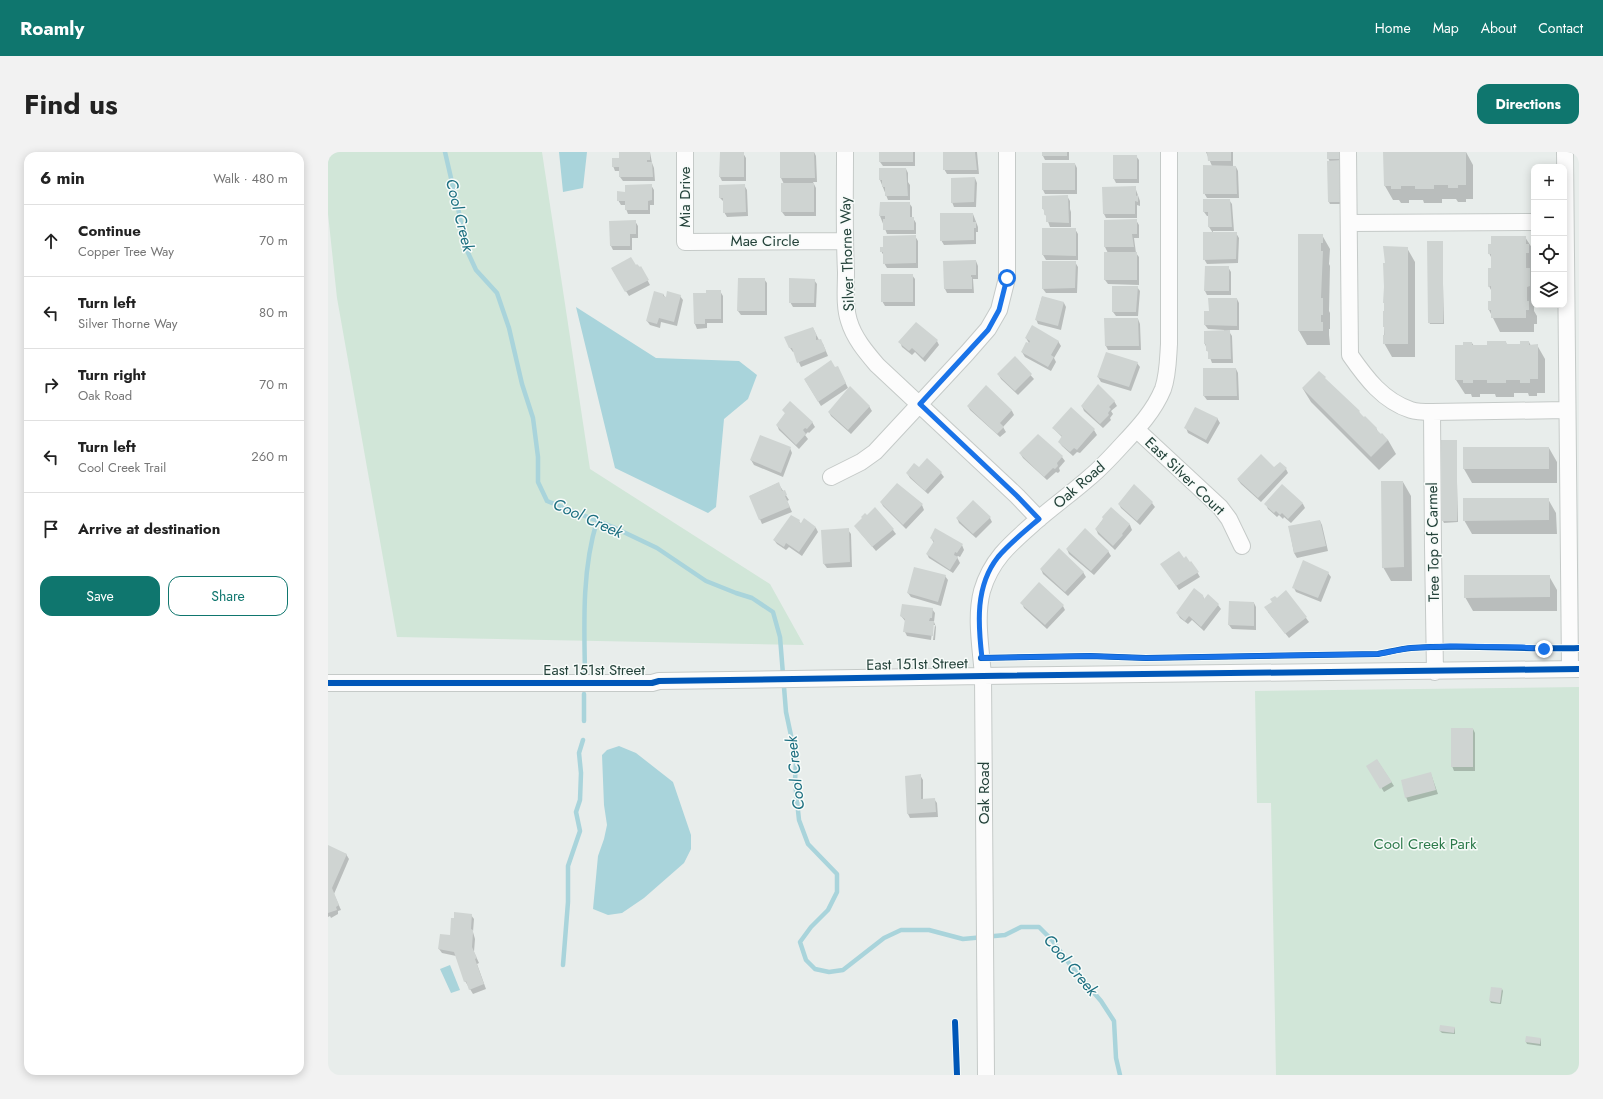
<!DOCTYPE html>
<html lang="en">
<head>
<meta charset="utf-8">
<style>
  :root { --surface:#fff; --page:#f2f2f2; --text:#222; --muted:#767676; --line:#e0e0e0; --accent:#0f766e }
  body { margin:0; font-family:Jost,sans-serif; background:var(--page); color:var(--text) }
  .controls { position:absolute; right:12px; top:12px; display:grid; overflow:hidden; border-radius:8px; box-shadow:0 2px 10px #0003 }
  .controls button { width:36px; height:36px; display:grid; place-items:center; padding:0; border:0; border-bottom:1px solid var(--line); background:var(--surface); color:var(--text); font:20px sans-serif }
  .stop { position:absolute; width:12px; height:12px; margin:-9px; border:3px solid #1a73e8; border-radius:50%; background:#fff }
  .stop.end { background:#1a73e8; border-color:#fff; box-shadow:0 1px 4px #0008 }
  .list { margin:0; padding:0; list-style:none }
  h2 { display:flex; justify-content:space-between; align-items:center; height:52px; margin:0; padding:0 16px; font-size:17px }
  h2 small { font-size:13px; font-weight:400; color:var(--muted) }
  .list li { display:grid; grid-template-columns:26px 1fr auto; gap:12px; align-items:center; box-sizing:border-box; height:72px; padding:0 16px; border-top:1px solid var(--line) }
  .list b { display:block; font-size:15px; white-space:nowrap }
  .list p { margin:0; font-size:13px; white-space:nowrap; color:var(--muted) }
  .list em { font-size:13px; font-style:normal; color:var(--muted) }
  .actions { display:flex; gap:8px; padding:12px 16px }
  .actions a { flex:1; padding:9px 0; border:1px solid var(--accent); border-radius:12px; text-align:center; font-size:14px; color:var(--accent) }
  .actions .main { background:var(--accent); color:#fff }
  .icon { flex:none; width:22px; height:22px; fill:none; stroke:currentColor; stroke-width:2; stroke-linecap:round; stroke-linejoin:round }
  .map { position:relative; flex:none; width:1251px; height:923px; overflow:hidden; border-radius:12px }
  header { display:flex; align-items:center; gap:24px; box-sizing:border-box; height:56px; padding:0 20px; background:var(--accent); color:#fff }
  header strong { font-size:19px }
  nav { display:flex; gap:22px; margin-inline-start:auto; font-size:14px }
  .intro { display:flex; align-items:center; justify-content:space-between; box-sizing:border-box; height:96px; padding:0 24px }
  h1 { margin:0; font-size:28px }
  .button { padding:10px 18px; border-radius:12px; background:var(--accent); color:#fff; font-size:14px; font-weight:700 }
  main { display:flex; gap:24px; padding:0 24px }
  aside { flex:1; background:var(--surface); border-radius:12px; box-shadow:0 2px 10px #0003 }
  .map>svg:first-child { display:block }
</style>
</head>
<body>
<header>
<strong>Roamly</strong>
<nav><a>Home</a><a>Map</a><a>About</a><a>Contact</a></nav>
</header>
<div class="intro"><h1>Find us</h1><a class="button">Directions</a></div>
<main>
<aside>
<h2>6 min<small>Walk · 480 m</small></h2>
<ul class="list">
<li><svg class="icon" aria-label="ahead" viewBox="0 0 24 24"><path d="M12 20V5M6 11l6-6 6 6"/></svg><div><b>Continue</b><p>Copper Tree Way</p></div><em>70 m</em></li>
<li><svg class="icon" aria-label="left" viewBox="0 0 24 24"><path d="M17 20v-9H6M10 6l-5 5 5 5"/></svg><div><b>Turn left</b><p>Silver Thorne Way</p></div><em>80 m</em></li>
<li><svg class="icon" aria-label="right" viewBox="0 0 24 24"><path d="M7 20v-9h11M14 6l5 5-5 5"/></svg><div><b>Turn right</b><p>Oak Road</p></div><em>70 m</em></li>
<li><svg class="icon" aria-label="left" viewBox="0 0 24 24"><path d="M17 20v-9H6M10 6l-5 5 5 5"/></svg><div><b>Turn left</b><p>Cool Creek Trail</p></div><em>260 m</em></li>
<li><svg class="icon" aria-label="arrive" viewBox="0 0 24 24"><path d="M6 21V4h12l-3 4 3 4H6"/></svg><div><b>Arrive at destination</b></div></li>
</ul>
<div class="actions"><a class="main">Save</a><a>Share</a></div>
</aside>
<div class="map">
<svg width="1251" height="923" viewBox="0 0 1251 923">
  <rect width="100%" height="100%" fill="#e8edeb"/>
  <path fill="#d1e6d8" d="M0,0H214L262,317L442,432L476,493L69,485L9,146L0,62Z
    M1251,535V923H948L943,651H929L927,539Z"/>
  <path fill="#a9d4db" d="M231,0H259L255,36L235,40Z
    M248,155L328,206L411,209L429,223L420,247L396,267L388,355L380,361L287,316Z
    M291,594L308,601L345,630L363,683V697L356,711L316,746L294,761L280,763L265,757L270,704L276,687L279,673L276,653L274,603L279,598Z
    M122,813L132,838L123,841L112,817Z"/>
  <path fill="#0003" d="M292,0H322L324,11L326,16L327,29H295L292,25V19H287L285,14L292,7Z
    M453,0H486L488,4L489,30H485L488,36V64H457L454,60L456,32L453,26Z
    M553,0H587V14H555L552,10Z
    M616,0H649L651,22H619L616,17Z
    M715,0H741V8H717L715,4Z
    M878,0H905V15H908L910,19L911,46H879L876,41L884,14Z
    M1000,0H1015L1016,52H1002L1001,50L1000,10H1002L1000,6Z
    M1056,0H1138L1145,13V47H1138V50H1130L1128,47H1114V51H1096L1095,48H1081V51H1073L1071,48H1065L1057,34Z
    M415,1L418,6V29H394L392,25Z
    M808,4L811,8V31H788L786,27Z
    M747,12L749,16V42H717L715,38Z
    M552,17H578L580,21V30L582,33V48H560L552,28Z
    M647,26L649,31L648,55H626L624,50Z
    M323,33L326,38V53H322V62H300L298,57V53H293L290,48L298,41Z
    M416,33L419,38L420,64L399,65L396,60V50L392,46Z
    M807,35L812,49V54L809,53V66H778L776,62Z
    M739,44L742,49V57L743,60V75H722L715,56Z
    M901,48L904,52L906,79H885V81H908L911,86L910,111L879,112L876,107L885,81L881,75V64H879L876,60Z
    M581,51L584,55V66H585L588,71V82H559L552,64Z
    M645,62L650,75V80H648V92L616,93L613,88Z
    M808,68L811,73V86H806L808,101L811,105V133L780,132L777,128L780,101L777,95V69Z
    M307,69L310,74V86H304V98H285L283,94Z
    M715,77H747L750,82V108H718L715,103Z
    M971,83H994L1002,97L1001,112L1002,114L1001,159L1002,161V177H1001V183L1002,193H979L971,179Z
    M587,84L590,89V116H559L556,111V104L553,99L556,96Z
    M1197,85L1206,99V159L1209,164V172H1206V180H1172L1161,158L1164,150V140L1161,134L1164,117V107L1161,101Z
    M1114,90L1116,172H1102L1101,170Z
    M1079,96L1087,110V205H1064L1056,191L1057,160Z
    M648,109L650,114V127H645L646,141H619L617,137Z
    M747,110L750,115L749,141H718L715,137Z
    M308,115L313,116L322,133L301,144L284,117Z
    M900,115L903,120V143H879L877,139Z
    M584,123L587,127V154H557L554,149Z
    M436,127L439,131V163H413L410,159Z
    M462,127L486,128L489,132L488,155H465L462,150Z
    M809,135L812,139L810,164H788L785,160Z
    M392,139L395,144V171H379V176L369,177L367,172L366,142H380Z
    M335,142L337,145L352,144L355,148L349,174L333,170L332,176L322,173L319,169Z
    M714,145L736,151L738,155L733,178L710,172L708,167Z
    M909,147L911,151V178H900L904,184L905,211H884L877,192V180L896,179V178L880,177L877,173L882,160Z
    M810,167L812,172L813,198H780L778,194Z
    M485,176L491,188L495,192L500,204L473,215L466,200H465L462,196Z
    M698,186L730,189L733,194L726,206L728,210L723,219L697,205L694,200L702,193Z
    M609,189L611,193L597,210L587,200L584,203L574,195L572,190Z
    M1178,190L1179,193H1193L1201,190L1203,194L1209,193L1217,207V241H1209V244H1201L1200,241H1186V245H1168L1167,242H1152V245H1144L1143,242H1137L1128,228L1136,194L1144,191L1146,194H1160Z
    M687,206L706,227L690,243L673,227L670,222Z
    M809,211L812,215L803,239L773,230L770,225Z
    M506,216L512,220L520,236L493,254L477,228Z
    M908,217L910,221L911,248H879L876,244Z
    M999,230L1031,260L1034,264L1048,276L1051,282L1060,288L1068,302L1051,318L983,250L975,237Z
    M658,235L684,259L686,263L675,275L678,280L672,285L642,258L640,254Z
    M786,249L789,254L783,259L785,262L782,266L783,268L775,276L756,259L754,254Z
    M541,254L544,259L523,282L503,264L501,260Z
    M455,258L484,270L487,275L481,281L480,280L477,283L480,287L471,297L451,278L449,273L458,262Z
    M889,266L892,271L880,292L860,281L858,276Z
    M725,276L766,278L769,283L752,301L749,300L745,304L734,294L731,290L735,286Z
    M1128,289L1130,370L1116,371L1115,369Z
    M462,296L464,301L455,325L426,313L423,308Z
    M1136,296H1221L1229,310V331H1144L1136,317Z
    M692,301L734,305L737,309L731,316L732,319L730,321L728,320L719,328L695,306Z
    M591,316L613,321L616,325L600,342L582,326L579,321Z
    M946,316L958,317L960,321L933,350L913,332L910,328Z
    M1075,330L1083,344L1084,429H1063L1055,415Z
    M450,331L461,348L459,349L464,360L434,372L422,344Z
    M954,334L975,352L977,356L963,371L956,365L955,367L951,363L949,365L940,357L938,352Z
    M1220,347L1228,361L1229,382H1144L1136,368Z
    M553,350L594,353L596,358L578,377L555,354Z
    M824,351L827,355L812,373L793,356L791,352Z
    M783,356L802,373L804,378L787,398L770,382L768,377Z
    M538,364L565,378L568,382L548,399L530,378Z
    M629,366H662L664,370L648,386L631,371Z
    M477,368L488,376L490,380L474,404L461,395L458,398L449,392L446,388L471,369L473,373Z
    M992,369L994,373L1000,399L969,406L966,401L961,375Z
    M520,378L523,382L524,415L499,416L496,412Z
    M603,386L634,393L636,398L632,405L630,404L629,405L632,411L625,421L601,406L599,402L606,391Z
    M739,397L780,399L783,404L766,423L741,402Z
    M856,407L861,411L863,410L872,425L851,438L836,416Z
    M713,417L755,420L758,425L740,444L715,422Z
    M1000,421L1003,425L993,450L968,440L966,436Z
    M617,424L620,428L613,454L583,445L580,441Z
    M1221,424L1229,438V459H1145L1137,445Z
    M874,443L877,448L890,453L893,457L876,479L864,468L860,472L852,466L849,461Z
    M694,451L735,454L737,458L719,477L696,456Z
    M926,451L928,455V478L904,477L901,473Z
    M945,451L978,466L981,470L961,486L940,460Z
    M604,457L607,461L606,470L608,475L607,488H605L607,473H605L603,488L579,484L577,480L578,470L573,464Z
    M1145,577L1147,581V619H1126L1124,614Z
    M1049,608L1066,634L1056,640L1040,614Z
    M1103,622L1110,642L1080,650L1078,645Z
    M592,623L595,628V648L606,647L609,651L610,665L582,666L580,662Z
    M0,695L18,702L21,707L6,742L13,758L10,759V762L3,766L2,764L0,765Z
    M143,763L146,767L145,780L147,787L146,800L151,811L149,812L158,837L145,842L137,829L128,804L114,801L111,797Z
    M1174,837L1175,839L1173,852L1163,851L1162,849Z
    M1127,876V882L1114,881L1112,879Z
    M1213,887V894L1199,892L1198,890Z"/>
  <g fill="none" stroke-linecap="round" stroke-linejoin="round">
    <path stroke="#a9d4db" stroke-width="4.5" d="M117,0L132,65L136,92L148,118L169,141L181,176L194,232L205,266L210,305V330L219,349L285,375L329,396L378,429L408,441L424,446L445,460L452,485L458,560L468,607L467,630L471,668L480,692L509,722V740L500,758L483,775L472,790L478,808L487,817L501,820L515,818L556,786L573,778H601L635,787L677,783L693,775H711L724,788L743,814L773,849L786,869L788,906L792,923
      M257,521C256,471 254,417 269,369
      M256,569V542
      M235,813L240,750V714L252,679L248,660L252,648L253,621L251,601L255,588"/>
  </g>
  <path fill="#cfd4d2" d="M291,0H322V8H319V10H324L325,25H291V15H284V6H291Z
    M392,0H416V25H391Z
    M452,0H486L487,26H452Z
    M551,0H585V10H551Z
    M615,0H647L649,18H615Z
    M714,0H739V4H714Z
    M879,0H903V9H880Z
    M999,0H1015V7H999Z
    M1055,0H1138V33H1130V36H1120V33H1106V37H1087V34H1073V37H1063V34H1056Z
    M785,3H809V27H785Z
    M1014,8L1015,50H1000L999,9Z
    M714,11H747V38H714Z
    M875,13L908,14L909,42H875Z
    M551,16H578L580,44H557V35H554V28H551Z
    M647,25L646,50L623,51V26Z
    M453,31H486V60H453Z
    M324,32V48L320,49V58H297V49H289V39L297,40V33Z
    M417,32L418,60L395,61V46H391V33Z
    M808,34V44L810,43V50L807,49V62H775L774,35Z
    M740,43L741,71L718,70V62L716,63V57H714V44Z
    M875,47H902L904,75H880V60H875Z
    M552,50H582V65H586V78H555V67H557V64H551Z
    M612,61H645V70H648V76H646V88L612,89Z
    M809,67V82H804L806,95H776V68Z
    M308,68V82H302V94H282L281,69Z
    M714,76H748V104L714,103Z
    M875,80H909L908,107L875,108Z
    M970,82H995V91H993V99H995L993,146H995V163H993V170H995V179H970Z
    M588,83V111L555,112V100H552V95H555V84Z
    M1163,84H1198V92H1201V101H1198V116H1202V134L1199,135V149H1201V158H1198V166H1163V158H1160V149H1163V134L1160,135V116H1163V102H1160V92H1163Z
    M1099,89H1115V171H1100Z
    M1055,94L1080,95V192H1055V183H1057V175H1055V159H1056V151H1055L1056,135L1055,111H1057Z
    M776,100H809V128H776Z
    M303,105L308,113L309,112L312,115L313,114L321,128L297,140L283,116Z
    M648,108V123H643V125H644V137H616L615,109Z
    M714,109H748L747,136L714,137Z
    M877,114H901V139H876Z
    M553,122H585V150H553Z
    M410,126H437V159H409Z
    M461,126L487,127L486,151H461Z
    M784,134H810L808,160H784Z
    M378,138H393V167H377V172H366L365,141H378Z
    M326,139L336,142L335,144L338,145L339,139L353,143L346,170L331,166L329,172L318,169Z
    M714,144L736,150L730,174L707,168Z
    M880,146H909V174L876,173V159H881Z
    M776,166H810L811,194H777Z
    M588,170L610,188L595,206L584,196L581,199L570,190Z
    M704,173L731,189L723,203L726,205L720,215L693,200L698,190L701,191L702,189L697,186Z
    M485,175L489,184H488V188L493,187L498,199L469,211L464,196H461L456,185Z
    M902,178L903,207H880V199H878V192H876V179Z
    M1159,189H1178V192H1192V189H1201V193L1210,192V227H1202V231H1192V228H1178V231H1159V228H1145V231H1135V228H1127V193H1135V190H1144V193H1159Z
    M778,200L810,210L801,235L769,225Z
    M687,204L704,222L687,239L669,222Z
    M503,208L507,215L510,214L518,231L490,250L476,227Z
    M875,216H908L909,244H875Z
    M991,219L998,225L997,226L1032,259L1031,260L1036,265L1037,264L1049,276L1048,277L1053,282L1054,281L1060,288L1043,305L974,236Z
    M770,232L787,249L781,255L783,257L780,261L781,263L772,272L753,254Z
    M658,233L684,258L672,271L676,275L669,282L639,254Z
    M522,234L542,254L520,278L500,260Z
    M462,249L485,270L479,277L477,276L475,278L478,282L468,293L448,273L457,261L454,258Z
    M743,255L767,277L749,298L746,296L742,300L730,290L734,284L724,276Z
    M867,255L890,266L878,288L856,276Z
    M710,282L735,304L729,311L730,314L727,317L725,316L716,325L691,301Z
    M432,283L463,295L453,321L422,308Z
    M1113,288H1129V369H1114Z
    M1135,295H1221V317H1135Z
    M933,302L946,315L952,310L959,316L930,346L909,327Z
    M599,306L614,320L597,339L578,321L586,311L591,315Z
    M1053,329H1075L1076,415L1054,416Z
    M451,330L454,339L457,338L459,343L457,344L462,355L431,368L421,344Z
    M569,331L595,352L575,373L552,350Z
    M806,332L825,350L809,369L790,352Z
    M954,332L975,351L960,367L954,361L952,363L948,359L946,361L936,352Z
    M1135,346H1221V368L1135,369Z
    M645,348L663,365L645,382L628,366Z
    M547,355L566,377L544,395L526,374L534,366L533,365L537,361L539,363Z
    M783,355L802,372L794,382L795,383L785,394L767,377L775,367L774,365Z
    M463,363L472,368L471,370L473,371L476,366L488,375L471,400L458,391L456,395L445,388Z
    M992,368L998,394L966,401L960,374Z
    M521,376L522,410L495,412L493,378Z
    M607,376L635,392L629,401L627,400L626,403L630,405L622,418L598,402L606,389L602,386Z
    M757,376L781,399L763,419L738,397Z
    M731,396L756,420L737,440L712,417Z
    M851,399L856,406L858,404L862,410L863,409L871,420L848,434L832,412Z
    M975,408L1001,420L990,446L964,436Z
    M586,415L618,423L610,450L579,441Z
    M1136,423H1222V445L1136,446Z
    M711,430L736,453L717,473L692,451Z
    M866,436L875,443L876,447L880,442L891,452L873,475L861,464L857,469L848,461Z
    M958,438L979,465L957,482L936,455L944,450L942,447L947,444L949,446Z
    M901,449L926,450V474L900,473Z
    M574,452L605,456L604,466H602L601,469H606L605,484L575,480L577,467L572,464Z
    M1123,576H1145V615H1123Z
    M1049,607L1064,630L1052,637L1038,614Z
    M1103,620L1108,638L1077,646L1073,628Z
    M593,622V647L607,646L608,660L579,662L577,624Z
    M0,693L19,702L4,736L11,753L8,755L9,758L0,761Z
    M126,760L144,762L143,777L145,778V781L144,795L149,806L147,807L156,832L141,838L138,829L136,830L126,800L110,797L112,782L122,783L123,766H126Z
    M1163,835L1174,836L1172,851L1161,849Z
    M1112,873L1127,875L1126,881L1111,879Z
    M1198,884L1213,886L1212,892L1197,890Z"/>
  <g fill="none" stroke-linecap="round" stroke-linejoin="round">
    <defs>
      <path id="minor" d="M357,0V90L517,89
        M517,0C517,40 516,80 518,120C518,136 516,154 521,169C526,186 538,200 549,213L689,344L711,367
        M1020,0L1022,203C1038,226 1055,249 1083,258C1089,260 1097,260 1104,260L1239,258
        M1237,0L1242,517
        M1021,71L1206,70
        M1104,260L1105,395L1107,520
        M809,278L892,355L901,367L914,394
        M503,325L533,310L547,300L639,201L660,177L671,158L679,126V0
        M0,531H324L331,529L655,524L1251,517
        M658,923L655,524C653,496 647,466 654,439C663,408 682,392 706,371C724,355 744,341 762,325C774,315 784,304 794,293C810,276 826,259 835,237C840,223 840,207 841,192V0"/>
    </defs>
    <use href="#minor" stroke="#c5cac8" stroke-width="18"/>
    <use href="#minor" stroke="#fcfcfc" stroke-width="16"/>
    <defs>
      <path id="cycleway" d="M653,506L762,504L818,506L1050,502C1061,500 1072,497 1083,496C1139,492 1195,498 1251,496
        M0,531H324L331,529L655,524L1251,517
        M627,870L629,923"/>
    </defs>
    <use href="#cycleway" stroke="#f7fbf9" stroke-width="8"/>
    <use href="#cycleway" stroke="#0057b8" stroke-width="6"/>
  </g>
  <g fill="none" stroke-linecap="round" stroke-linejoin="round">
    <path stroke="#1a73e8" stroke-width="5" d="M679,126L671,158L660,178L592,252L689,344L711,367C697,379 682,391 670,405C647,434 650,472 654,506L762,504L818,506L1050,502L1081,496L1122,494L1194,495L1216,497"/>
  </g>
  <g text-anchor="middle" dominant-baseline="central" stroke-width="3" stroke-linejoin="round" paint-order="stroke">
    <g font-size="15" fill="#24423a" stroke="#f7fbf9">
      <text transform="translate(357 45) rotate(-90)">Mia Drive</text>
      <text x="437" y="89">Mae Circle</text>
      <text transform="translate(519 102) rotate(-92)">Silver Thorne Way</text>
      <text transform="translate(857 324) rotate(44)">East Silver Court</text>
      <text transform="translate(751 333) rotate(-41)">Oak Road</text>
      <text transform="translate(1105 390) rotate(-91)">Tree Top of Carmel</text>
      <text transform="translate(589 512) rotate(-1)">East 151st Street</text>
      <text x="266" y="518">East 151st Street</text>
      <text transform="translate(656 641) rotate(-90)">Oak Road</text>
    </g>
    <g font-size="15" fill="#2d7a4b" stroke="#f7fbf9">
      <text x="1097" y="692">Cool Creek Park</text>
    </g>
    <g font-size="16" font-style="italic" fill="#1c6f80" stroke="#f7fbf9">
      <text transform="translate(132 63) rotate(76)">Cool Creek</text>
      <text transform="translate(260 366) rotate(24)">Cool Creek</text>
      <text transform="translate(467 621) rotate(-96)">Cool Creek</text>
      <text transform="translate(743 813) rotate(50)">Cool Creek</text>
    </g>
  </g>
</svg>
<div class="controls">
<button>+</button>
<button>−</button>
<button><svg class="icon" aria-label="locate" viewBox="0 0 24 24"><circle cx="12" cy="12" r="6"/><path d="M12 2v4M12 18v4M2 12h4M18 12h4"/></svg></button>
<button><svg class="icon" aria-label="layers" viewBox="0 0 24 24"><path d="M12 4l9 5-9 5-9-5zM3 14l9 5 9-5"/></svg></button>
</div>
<div class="stop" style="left:679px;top:126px"></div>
<div class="stop end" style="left:1216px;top:497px"></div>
</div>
</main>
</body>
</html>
